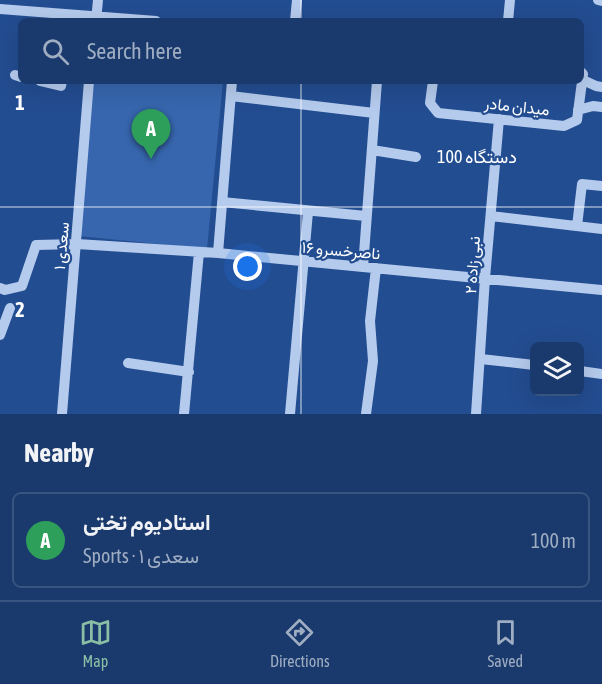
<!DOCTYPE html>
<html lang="en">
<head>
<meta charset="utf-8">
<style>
  :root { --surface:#1a3a6d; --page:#234172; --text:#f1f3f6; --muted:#9fadc2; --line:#385480; --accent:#8abfa5 }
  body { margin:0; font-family:"Asap Condensed",Vazirmatn,sans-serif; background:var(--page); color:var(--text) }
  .controls { position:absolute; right:18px; bottom:18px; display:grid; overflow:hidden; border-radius:9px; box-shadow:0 6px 24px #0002 }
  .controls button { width:54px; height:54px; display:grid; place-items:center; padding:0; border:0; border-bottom:2px solid var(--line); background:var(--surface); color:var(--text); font:30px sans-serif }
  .you { position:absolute; left:248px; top:267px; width:21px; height:21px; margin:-15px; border:4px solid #fff; border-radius:50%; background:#1a73e8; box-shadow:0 0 0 9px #1a73e833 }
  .badge { display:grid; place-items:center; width:39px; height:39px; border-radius:50%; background:var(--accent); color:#fff; font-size:20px; font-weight:700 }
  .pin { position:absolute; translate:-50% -50px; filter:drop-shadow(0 2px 3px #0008) }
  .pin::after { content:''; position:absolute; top:32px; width:21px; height:18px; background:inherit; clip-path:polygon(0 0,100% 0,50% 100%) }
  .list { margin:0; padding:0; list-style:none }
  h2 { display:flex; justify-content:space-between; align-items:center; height:78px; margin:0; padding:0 24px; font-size:26px }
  h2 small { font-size:20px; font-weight:400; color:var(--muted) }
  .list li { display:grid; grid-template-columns:39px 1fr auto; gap:18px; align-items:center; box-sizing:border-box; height:96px; margin:0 12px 12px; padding:0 12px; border:2px solid var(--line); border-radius:9px }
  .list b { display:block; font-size:22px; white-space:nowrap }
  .list p { margin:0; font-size:20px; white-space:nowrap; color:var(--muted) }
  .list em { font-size:20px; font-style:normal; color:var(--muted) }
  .icon { flex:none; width:33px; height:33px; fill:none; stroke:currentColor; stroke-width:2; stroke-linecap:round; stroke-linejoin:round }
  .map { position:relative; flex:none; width:602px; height:414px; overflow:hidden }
  .search { position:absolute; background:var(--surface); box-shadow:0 6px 24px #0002; left:18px; right:18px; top:18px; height:66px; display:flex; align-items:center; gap:15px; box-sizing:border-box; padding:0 21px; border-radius:9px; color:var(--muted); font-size:22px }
  .sheet { height:186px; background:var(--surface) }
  nav { display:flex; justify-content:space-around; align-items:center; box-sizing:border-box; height:84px; border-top:2px solid var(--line); background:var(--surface); font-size:16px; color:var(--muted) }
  nav a { display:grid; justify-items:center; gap:3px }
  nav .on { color:var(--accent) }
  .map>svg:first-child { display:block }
</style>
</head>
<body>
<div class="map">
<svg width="602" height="414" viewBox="0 0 602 414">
  <rect width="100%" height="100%" fill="#234d91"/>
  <path fill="#3766ae" d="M93,81H223L207,249L79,236Z"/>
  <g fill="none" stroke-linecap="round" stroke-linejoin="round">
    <path stroke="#b5cbed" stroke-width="10" d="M598,0L602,1
      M0,9L156,21
      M96,21L98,0
      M295,21L297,0
      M508,21L510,0
      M15,75L21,77
      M583,80L596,86L602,87
      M40,81L61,86L62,81
      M433,81L430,103L438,113L564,126L577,120L583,74L581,72
      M231,96L374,113
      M578,110L593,106L602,107
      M372,150L416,157
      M222,202L366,216
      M491,216L602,229
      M577,226L582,184L602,186
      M218,253L232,81
      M363,267L377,81
      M0,288L5,290L22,286L36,245L77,244L218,253L602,290
      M0,335L10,308
      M481,359L534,365
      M128,363L189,372
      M580,371L602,374
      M62,414L89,81
      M184,414L199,252
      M290,414L308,212
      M366,414L373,361L370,321L376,268
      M476,414L485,278L499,119"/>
  </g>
  <path fill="none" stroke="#fff" stroke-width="1.5" stroke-opacity="0.55" d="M301,0V21M301,81V414M0,207H602"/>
  <g text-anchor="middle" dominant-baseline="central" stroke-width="4.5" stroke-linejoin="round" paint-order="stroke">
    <g font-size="16" fill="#fff" stroke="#234d91">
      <text transform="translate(517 106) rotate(6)">میدان مادر</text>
      <text transform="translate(61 246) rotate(-85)">سعدی ۱</text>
      <text transform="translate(341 250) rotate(5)">ناصرخسرو ۱۶</text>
      <text transform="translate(472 265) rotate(-86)">نبی زاده ۲</text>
    </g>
    <g font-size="18" fill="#fff" stroke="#234d91">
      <text x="477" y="156">100 دستگاه</text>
    </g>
  </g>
  <g font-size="20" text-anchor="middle" font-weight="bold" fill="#fff" stroke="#234d91" stroke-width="4.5" stroke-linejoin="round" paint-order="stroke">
    <text x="20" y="110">1</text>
    <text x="20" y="317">2</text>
  </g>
</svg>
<div class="controls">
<button><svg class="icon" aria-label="layers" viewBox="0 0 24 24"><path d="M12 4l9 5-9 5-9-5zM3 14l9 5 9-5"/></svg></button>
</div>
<div class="you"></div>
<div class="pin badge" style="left:151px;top:159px;background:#2e9e5b">A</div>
<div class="search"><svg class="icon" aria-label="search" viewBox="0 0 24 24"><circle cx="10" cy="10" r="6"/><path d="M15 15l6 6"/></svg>Search here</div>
</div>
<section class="sheet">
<h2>Nearby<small></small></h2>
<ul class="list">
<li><span class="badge" style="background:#2e9e5b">A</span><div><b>استادیوم تختی</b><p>Sports · سعدی ۱</p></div><em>100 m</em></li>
</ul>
</section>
<nav>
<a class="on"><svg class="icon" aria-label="map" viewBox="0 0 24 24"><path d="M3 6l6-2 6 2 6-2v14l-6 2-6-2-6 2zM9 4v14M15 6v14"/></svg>Map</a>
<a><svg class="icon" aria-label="directions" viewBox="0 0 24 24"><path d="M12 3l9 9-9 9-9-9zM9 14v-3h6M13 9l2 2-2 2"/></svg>Directions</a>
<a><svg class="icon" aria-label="saved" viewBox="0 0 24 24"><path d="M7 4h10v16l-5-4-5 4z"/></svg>Saved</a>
</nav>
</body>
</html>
